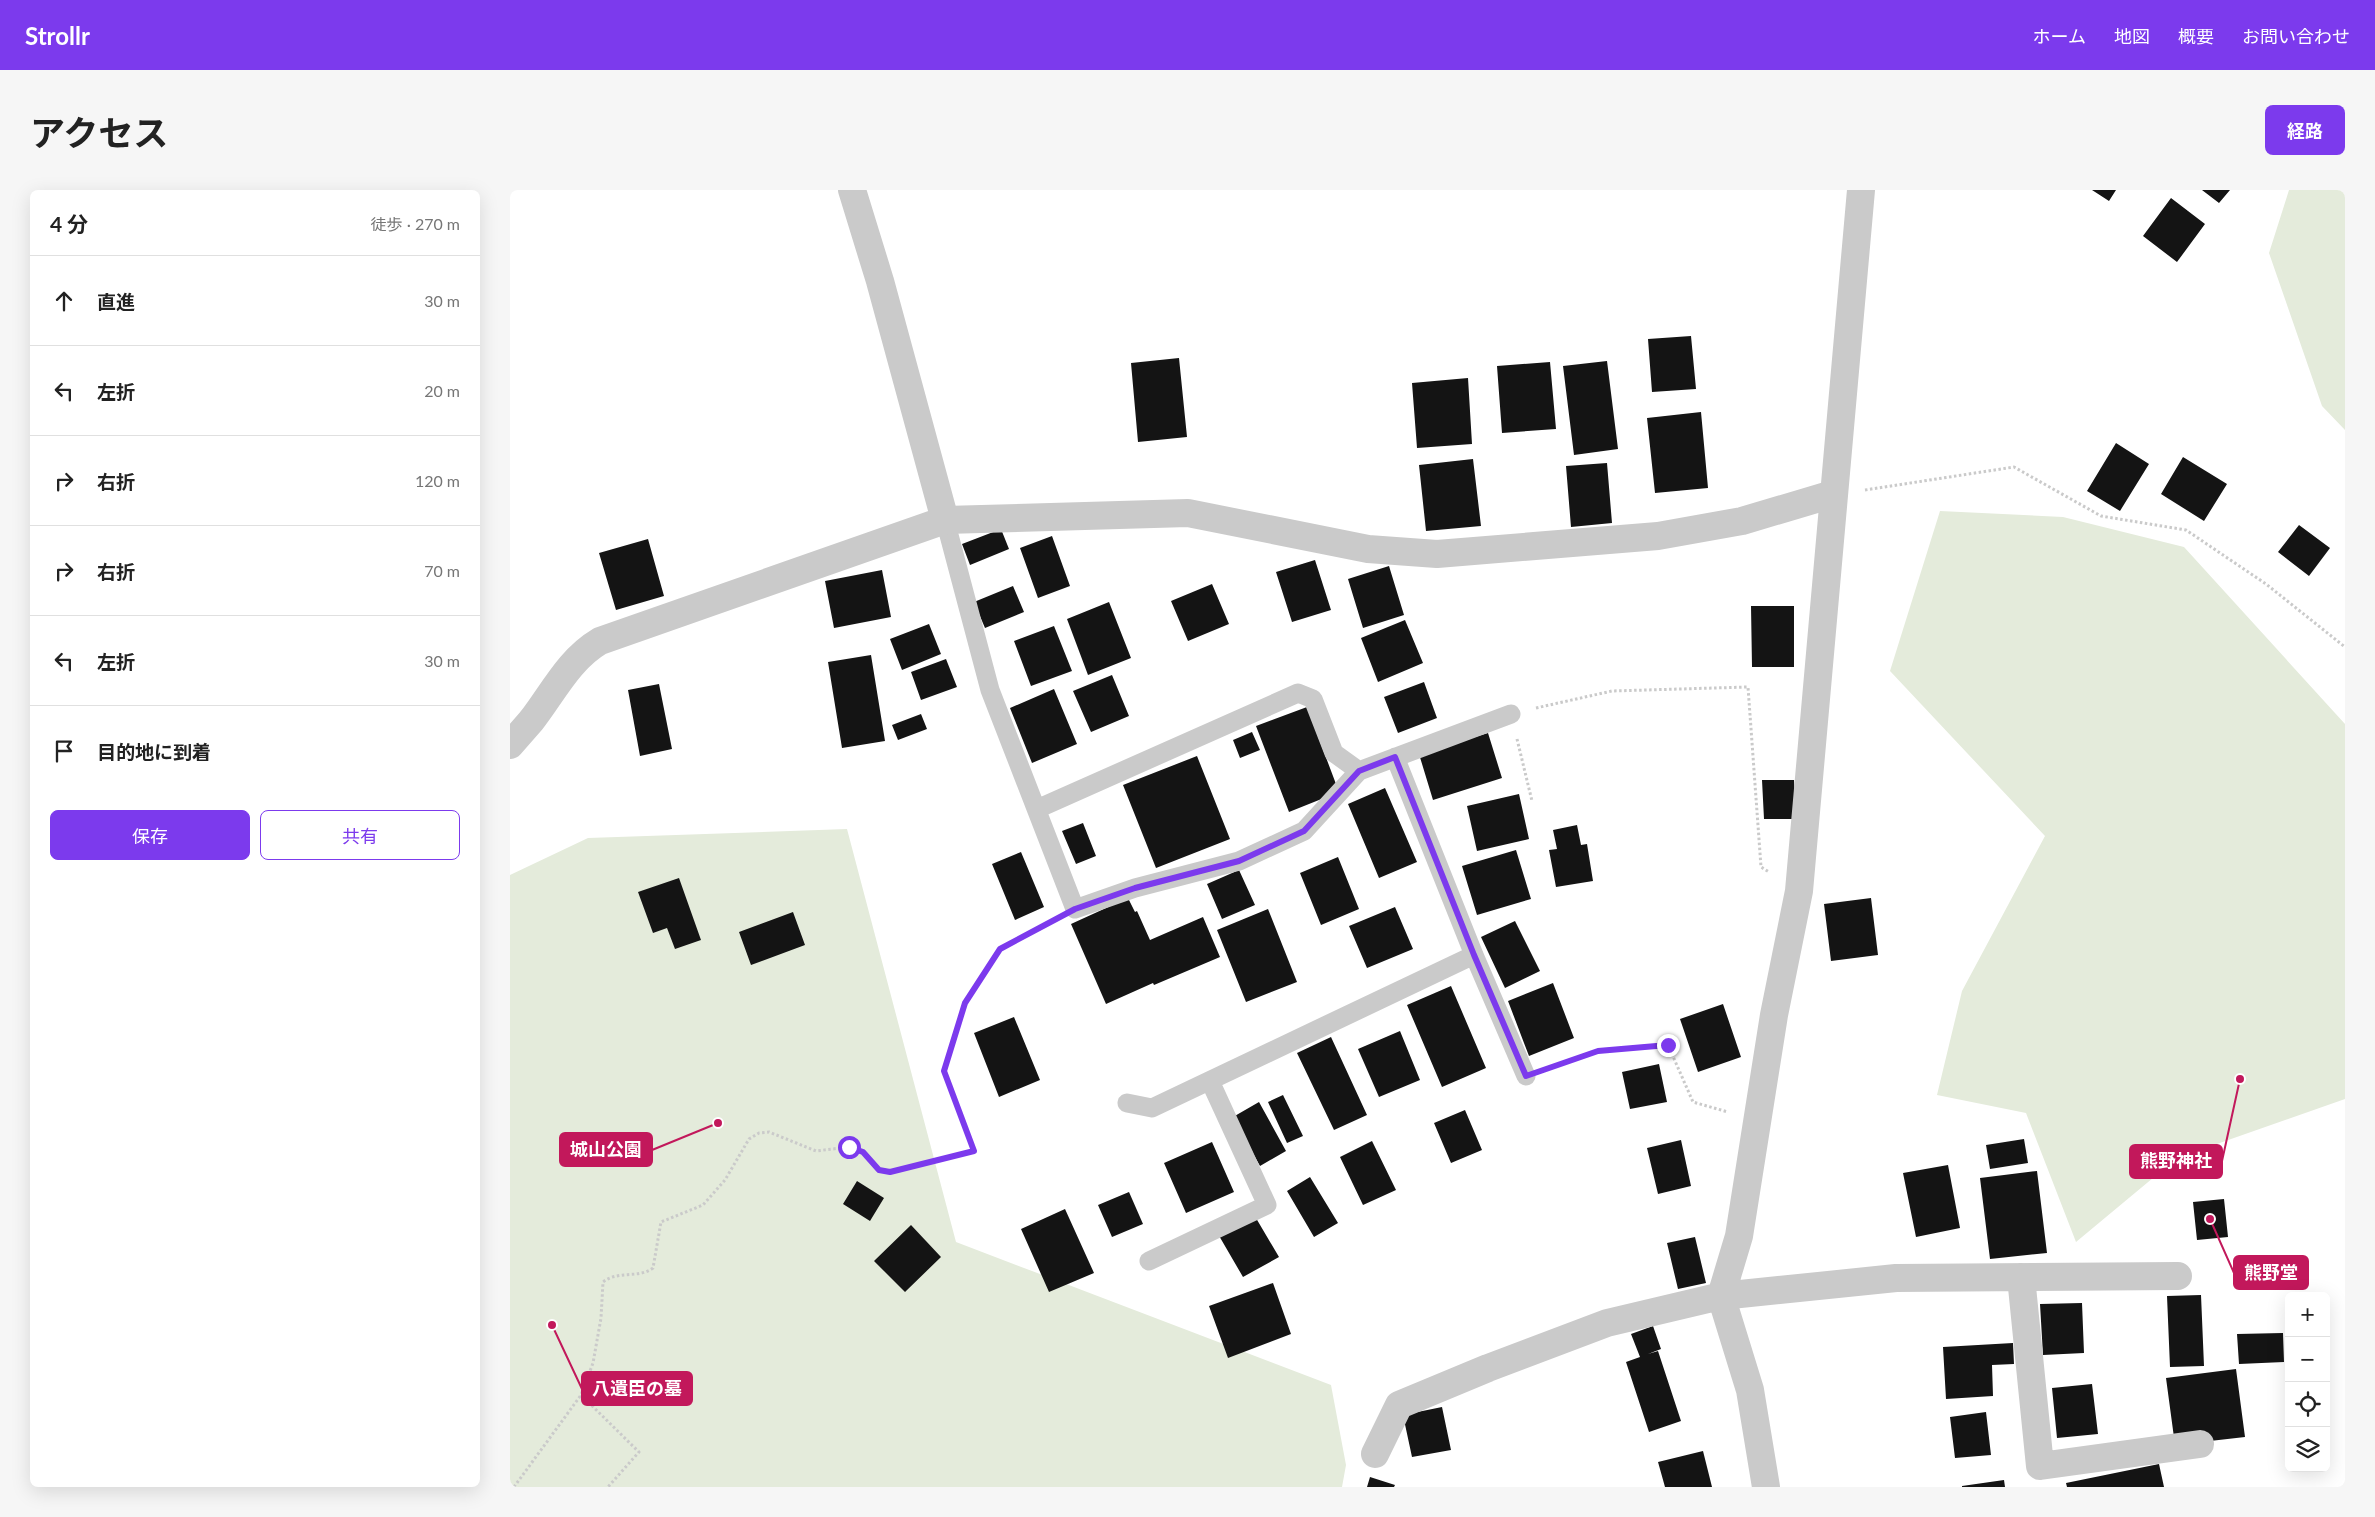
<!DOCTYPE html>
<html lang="ja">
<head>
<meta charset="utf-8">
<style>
  :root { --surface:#fff; --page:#f6f6f6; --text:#222; --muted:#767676; --line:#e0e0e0; --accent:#7c3aed }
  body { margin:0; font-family:Lato,"Noto Sans JP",sans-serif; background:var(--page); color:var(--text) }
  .controls { position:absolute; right:15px; bottom:15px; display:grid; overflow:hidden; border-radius:8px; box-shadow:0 5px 20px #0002 }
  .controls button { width:45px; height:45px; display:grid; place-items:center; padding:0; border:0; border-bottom:1px solid var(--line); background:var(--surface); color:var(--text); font:25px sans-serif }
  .stop { position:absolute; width:15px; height:15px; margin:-11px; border:4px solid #7c3aed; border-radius:50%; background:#fff }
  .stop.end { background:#7c3aed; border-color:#fff; box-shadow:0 1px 5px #0008 }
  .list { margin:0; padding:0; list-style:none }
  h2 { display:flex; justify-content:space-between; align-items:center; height:65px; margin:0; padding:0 20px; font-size:21px }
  h2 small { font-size:16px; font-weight:400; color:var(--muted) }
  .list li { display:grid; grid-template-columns:32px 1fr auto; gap:15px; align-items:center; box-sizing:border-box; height:90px; padding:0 20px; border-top:1px solid var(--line) }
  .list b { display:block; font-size:19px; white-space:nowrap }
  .list em { font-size:16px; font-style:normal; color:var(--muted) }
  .actions { display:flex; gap:10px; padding:15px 20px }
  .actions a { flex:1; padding:11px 0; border:1px solid var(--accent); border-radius:8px; text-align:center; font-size:18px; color:var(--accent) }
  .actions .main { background:var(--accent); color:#fff }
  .icon { flex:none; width:28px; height:28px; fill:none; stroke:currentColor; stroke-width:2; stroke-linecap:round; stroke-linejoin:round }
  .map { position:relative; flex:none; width:1835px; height:1297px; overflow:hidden; border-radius:8px }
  header { display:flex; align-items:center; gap:30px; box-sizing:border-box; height:70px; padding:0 25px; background:var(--accent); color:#fff }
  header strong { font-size:24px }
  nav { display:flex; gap:28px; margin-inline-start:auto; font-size:18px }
  .intro { display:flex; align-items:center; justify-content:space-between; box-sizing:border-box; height:120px; padding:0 30px }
  h1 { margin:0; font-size:35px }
  .button { padding:12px 22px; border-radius:8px; background:var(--accent); color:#fff; font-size:18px; font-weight:700 }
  main { display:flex; gap:30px; padding:0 30px }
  aside { flex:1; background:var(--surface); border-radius:8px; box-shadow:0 5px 20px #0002 }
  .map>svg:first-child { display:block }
</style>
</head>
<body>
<header>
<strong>Strollr</strong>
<nav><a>ホーム</a><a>地図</a><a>概要</a><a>お問い合わせ</a></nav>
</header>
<div class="intro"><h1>アクセス</h1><a class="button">経路</a></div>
<main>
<aside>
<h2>4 分<small>徒歩 · 270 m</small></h2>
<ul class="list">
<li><svg class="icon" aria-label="ahead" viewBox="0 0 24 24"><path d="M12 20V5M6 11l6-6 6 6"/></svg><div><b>直進</b></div><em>30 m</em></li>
<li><svg class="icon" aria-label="left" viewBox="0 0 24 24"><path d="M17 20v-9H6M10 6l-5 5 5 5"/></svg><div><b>左折</b></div><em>20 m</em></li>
<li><svg class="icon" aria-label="right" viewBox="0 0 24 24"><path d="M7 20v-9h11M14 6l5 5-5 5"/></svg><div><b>右折</b></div><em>120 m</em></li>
<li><svg class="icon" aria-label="right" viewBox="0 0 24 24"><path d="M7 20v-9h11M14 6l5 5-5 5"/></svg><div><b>右折</b></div><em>70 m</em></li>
<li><svg class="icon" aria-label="left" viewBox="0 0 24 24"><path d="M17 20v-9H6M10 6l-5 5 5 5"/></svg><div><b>左折</b></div><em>30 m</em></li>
<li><svg class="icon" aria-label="arrive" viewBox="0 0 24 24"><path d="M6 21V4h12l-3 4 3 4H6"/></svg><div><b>目的地に到着</b></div></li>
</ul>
<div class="actions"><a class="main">保存</a><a>共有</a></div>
</aside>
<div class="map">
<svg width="1835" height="1297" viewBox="0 0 1835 1297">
  <rect width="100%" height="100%" fill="#fff"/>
  <path fill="#e4ebdb" d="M1779,0H1835V240L1812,216L1759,63Z
    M1430,321L1553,327L1674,357L1835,534V909L1667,968L1566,1052L1516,923L1427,905L1452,801L1535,646L1380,481Z
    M337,639L446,1052L821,1195L836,1275L832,1297H0V685L78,648Z"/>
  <path fill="#141414" d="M1582,0H1606L1599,11Z
    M1692,0H1720L1709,13Z
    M1661,8L1695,34L1667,72L1633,46Z
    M1181,146L1186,199L1142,202L1138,149Z
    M669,168L677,247L628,252L621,173Z
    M1097,171L1108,259L1064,265L1053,176Z
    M1040,172L1046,239L992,243L987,176Z
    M958,188L962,254L907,258L902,193Z
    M1191,222L1198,298L1145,303L1137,228Z
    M1606,253L1639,274L1610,321L1577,301Z
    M1673,267L1717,294L1694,331L1651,304Z
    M963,269L971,336L916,341L909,275Z
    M1097,273L1102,333L1061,337L1056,276Z
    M1789,335L1820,358L1799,386L1768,362Z
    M491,339L499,359L460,375L452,354Z
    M542,346L560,396L528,408L510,358Z
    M138,349L154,406L106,420L89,363Z
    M805,370L821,420L782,432L766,382Z
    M879,376L894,425L853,438L838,389Z
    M372,380L381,427L324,438L315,391Z
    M702,394L719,434L678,451L661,411Z
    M503,396L514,422L475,438L464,412Z
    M599,412L621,468L578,485L557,429Z
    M1241,416H1284V477H1242Z
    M895,430L913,473L868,492L851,448Z
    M419,434L431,464L392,480L380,449Z
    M544,436L562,481L521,496L504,451Z
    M361,465L375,551L332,558L318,472Z
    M436,469L447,497L411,510L401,482Z
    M602,485L619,526L581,542L563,501Z
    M914,492L927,528L888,543L874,507Z
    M149,494L162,559L130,566L118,500Z
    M544,499L567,554L522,573L500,518Z
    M797,517L829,602L779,622L746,536Z
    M411,524L417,539L388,550L382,535Z
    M742,542L750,560L730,568L723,550Z
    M978,543L992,588L923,610L909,564Z
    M687,566L720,649L646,678L613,595Z
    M1252,590H1284L1286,629H1254Z
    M875,598L907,672L869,688L838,614Z
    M1009,604L1019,649L967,661L957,616Z
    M573,633L586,666L566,674L552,641Z
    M1067,635L1071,655L1077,654L1083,691L1046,697L1039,660L1047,659L1043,640Z
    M1006,660L1021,709L967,725L952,676Z
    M511,662L534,717L505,730L482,674Z
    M828,667L849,719L811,735L790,683Z
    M729,680L745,715L712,729L697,694Z
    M169,688L191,750L165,759L157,738L143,743L128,702Z
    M618,708L625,722L627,721L640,750L693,727L710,767L644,795L643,793L596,814L561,734Z
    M1361,708L1368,765L1321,771L1314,714Z
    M885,717L903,759L857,778L839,736Z
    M758,719L787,792L736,812L707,740Z
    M283,722L295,755L241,775L229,742Z
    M1005,731L1030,781L995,798L971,747Z
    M1043,793L1064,848L1019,866L998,811Z
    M941,796L976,878L932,897L897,815Z
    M1213,814L1231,867L1188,882L1170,829Z
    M504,827L530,890L489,907L464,843Z
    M890,841L910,890L869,907L848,859Z
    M821,847L857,925L824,940L787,863Z
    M1149,874L1157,912L1120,919L1112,882Z
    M1732,884L1735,891L1729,893L1726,886Z
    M773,905L793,946L777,953L758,912Z
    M749,912L776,961L750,976L723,927Z
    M955,920L972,960L941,973L924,933Z
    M1514,949L1518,973L1480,979L1476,955Z
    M1171,950L1181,996L1148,1004L1137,958Z
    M862,951L886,1000L853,1015L830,967Z
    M702,952L724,1002L676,1023L654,973Z
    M1438,975L1450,1038L1406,1047L1393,983Z
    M1527,981L1537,1063L1480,1069L1470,988Z
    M800,987L828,1033L804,1047L777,1001Z
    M347,991L374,1008L360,1031L333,1014Z
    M619,1002L633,1034L602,1047L588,1015Z
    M1714,1009L1718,1047L1687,1050L1683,1012Z
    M555,1019L584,1083L539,1102L511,1039Z
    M743,1023L769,1067L733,1087L708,1044Z
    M401,1035L431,1067L395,1102L364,1071Z
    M1185,1047L1196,1093L1168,1099L1157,1053Z
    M763,1093L781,1144L718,1168L699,1116Z
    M1691,1105L1694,1176L1660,1177L1657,1106Z
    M1572,1113L1574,1163L1533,1165L1530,1114Z
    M1143,1136L1151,1159L1138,1164L1148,1161L1171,1231L1139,1242L1116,1172L1130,1167L1121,1144Z
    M1773,1143L1774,1172L1729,1174L1727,1144Z
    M1503,1153L1504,1174L1482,1175L1483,1206L1436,1209L1433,1157Z
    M1726,1179L1735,1247L1665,1255L1656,1188Z
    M1582,1194L1588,1244L1547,1248L1542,1198Z
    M932,1217L941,1260L902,1267L893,1225Z
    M1476,1222L1481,1265L1445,1268L1440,1227Z
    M1193,1261L1202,1297H1155L1148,1272Z
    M1649,1274L1654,1297H1557L1556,1293Z
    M860,1287L885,1295L884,1297H857Z
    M1494,1290L1495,1297H1452V1296Z"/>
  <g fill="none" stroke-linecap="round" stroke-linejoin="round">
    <path stroke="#cacaca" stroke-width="3" stroke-dasharray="2.5 2.5" stroke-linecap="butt" d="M1355,300L1504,277L1591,326L1676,340L1756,394L1835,457
      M1026,518L1102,501L1238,497L1251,677L1259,682
      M1007,549L1022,611
      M1040,877L1087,861L1158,855L1183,912L1218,922
      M71,1205L129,1262L98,1297
      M4,1297L71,1205L83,1173L91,1128L93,1092C108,1080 128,1089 143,1078L151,1032L193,1015L215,990L239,949L249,943L259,942L306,961L339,957L353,962L369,980L379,982L464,961L434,881L455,813L490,759L542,731"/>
    <path stroke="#cacaca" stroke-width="19" d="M435,330L480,500L565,719L625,698L729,671L794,641L849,581L1001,524
      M885,567L964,765L1016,886
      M527,619L788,503L803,509L824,563L849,581
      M617,913L642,918L964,765
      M639,1071L757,1015L700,891"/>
    <path stroke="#cacaca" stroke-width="28" d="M342,0L370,91L435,330
      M0,555C7,547 14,539 21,531C43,503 58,470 90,451L435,330L678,323L858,359L927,364L1148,346L1232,331L1323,304
      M1511,1087L1530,1276L1690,1254
      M865,1264L889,1215L978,1178L1097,1133L1211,1106L1386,1088L1668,1086
      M1256,1297L1240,1200L1211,1106L1229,1046L1264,825L1289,701L1351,0"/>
  </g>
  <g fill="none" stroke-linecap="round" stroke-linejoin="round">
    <path stroke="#7c3aed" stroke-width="6" d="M339,957L353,962L369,980L380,982L464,961L434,881L455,813L490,759L565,719L625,698L729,671L794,641L849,581L885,567L964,765L1016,886L1088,861L1158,855"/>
  </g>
  <path fill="none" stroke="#c2185b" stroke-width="2" d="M208 933L142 960M1730 889L1712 971M1700 1029L1724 1083M42 1135L72 1199"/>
  <g fill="#c2185b" stroke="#fff" stroke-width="2">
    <circle cx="208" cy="933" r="5"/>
    <circle cx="1730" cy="889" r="5"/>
    <circle cx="1700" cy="1029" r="5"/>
    <circle cx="42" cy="1135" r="5"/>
  </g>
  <g fill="#c2185b" stroke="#c2185b" stroke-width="2">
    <rect x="50" y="943" width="92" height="33" rx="5"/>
    <rect x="1620" y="955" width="92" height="33" rx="5"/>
    <rect x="1724" y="1066" width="74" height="33" rx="5"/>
    <rect x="72" y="1182" width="110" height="33" rx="5"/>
  </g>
  <g font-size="18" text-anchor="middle" font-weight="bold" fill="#fff">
    <text x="96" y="966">城山公園</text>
    <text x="1666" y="977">熊野神社</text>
    <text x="1761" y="1089">熊野堂</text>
    <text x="127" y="1205">八遺臣の墓</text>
  </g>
</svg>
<div class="controls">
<button>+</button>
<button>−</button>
<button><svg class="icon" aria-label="locate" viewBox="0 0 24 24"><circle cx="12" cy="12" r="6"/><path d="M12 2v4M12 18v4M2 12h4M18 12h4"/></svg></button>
<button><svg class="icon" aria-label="layers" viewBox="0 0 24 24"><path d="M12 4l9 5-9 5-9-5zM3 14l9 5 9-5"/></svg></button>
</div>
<div class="stop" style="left:339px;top:957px"></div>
<div class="stop end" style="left:1158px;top:855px"></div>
</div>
</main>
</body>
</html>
